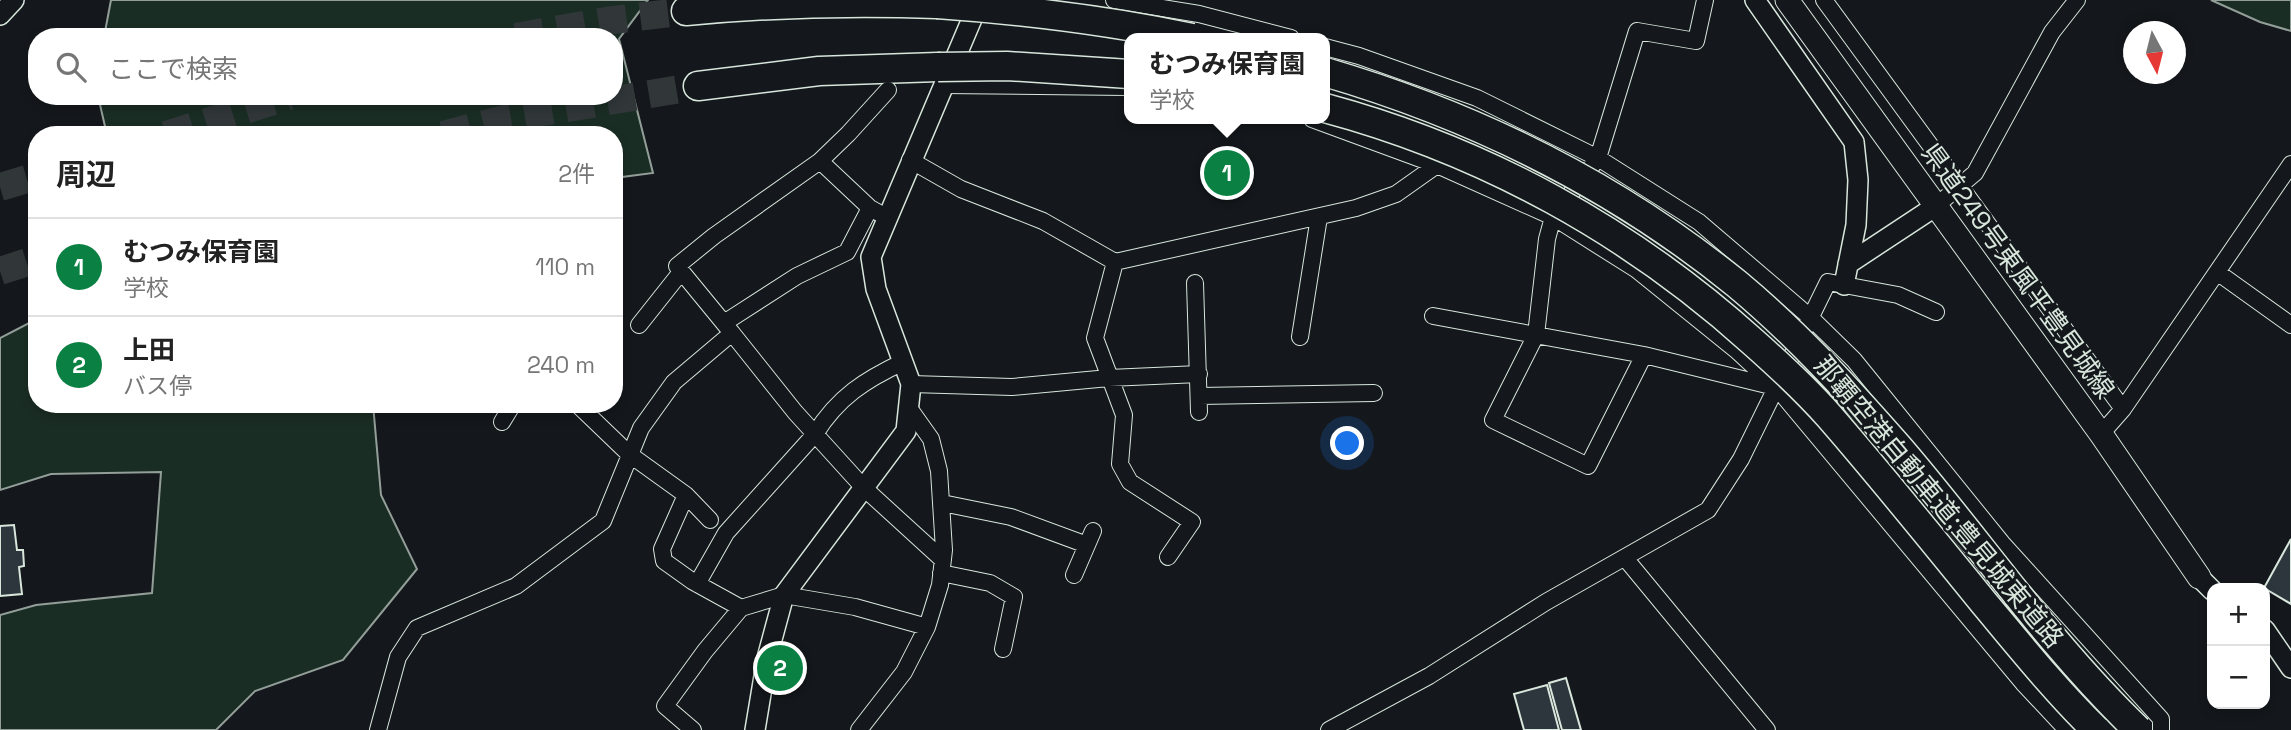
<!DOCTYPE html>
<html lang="ja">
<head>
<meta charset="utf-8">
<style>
  :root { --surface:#fff; --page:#f2f2f2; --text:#222; --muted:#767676; --line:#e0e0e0; --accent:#0b8043 }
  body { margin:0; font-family:"Space Grotesk","Noto Sans JP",sans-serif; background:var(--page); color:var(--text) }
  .controls { position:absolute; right:21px; bottom:21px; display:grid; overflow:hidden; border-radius:14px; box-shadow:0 4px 10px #0003 }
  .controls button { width:63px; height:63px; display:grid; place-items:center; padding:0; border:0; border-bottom:2px solid var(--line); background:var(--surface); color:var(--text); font:35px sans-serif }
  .compass { position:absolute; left:2123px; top:21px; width:63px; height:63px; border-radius:50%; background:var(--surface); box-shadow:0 4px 10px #0003; rotate:173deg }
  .you { position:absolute; left:1348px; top:444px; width:24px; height:24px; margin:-18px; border:5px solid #fff; border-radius:50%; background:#1a73e8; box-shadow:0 0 0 10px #1a73e833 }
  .badge { display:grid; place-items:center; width:46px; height:46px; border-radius:50%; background:var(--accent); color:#fff; font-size:23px; font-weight:700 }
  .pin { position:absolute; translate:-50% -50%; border:4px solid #fff; box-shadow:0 2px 7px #0006 }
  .popup { position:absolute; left:1124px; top:33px; width:206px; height:91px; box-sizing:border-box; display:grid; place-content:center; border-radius:14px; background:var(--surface); filter:drop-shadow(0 2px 5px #0005); font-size:23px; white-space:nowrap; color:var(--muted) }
  .popup b { font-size:26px; color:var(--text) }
  .popup::after { content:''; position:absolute; left:50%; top:100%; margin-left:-14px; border:14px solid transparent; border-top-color:var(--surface) }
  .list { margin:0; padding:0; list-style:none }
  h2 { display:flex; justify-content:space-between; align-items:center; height:91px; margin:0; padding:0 28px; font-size:30px }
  h2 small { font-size:23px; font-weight:400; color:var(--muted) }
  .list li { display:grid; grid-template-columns:46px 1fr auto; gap:21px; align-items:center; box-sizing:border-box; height:98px; padding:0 28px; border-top:2px solid var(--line) }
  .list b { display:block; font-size:26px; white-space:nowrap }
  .list p { margin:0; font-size:23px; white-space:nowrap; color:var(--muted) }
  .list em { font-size:23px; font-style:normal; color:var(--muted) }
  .icon { flex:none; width:38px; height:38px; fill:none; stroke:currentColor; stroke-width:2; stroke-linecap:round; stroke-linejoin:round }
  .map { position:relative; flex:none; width:2291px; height:730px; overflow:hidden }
  .search { position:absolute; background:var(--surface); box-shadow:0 4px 10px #0003; left:28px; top:28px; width:595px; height:77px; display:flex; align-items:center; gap:18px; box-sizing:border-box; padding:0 24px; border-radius:28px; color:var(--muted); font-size:26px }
  .panel { position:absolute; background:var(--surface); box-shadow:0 4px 10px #0003; left:28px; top:126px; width:595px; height:287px; border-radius:28px }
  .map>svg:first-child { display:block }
</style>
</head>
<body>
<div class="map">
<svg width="2291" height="730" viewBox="0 0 2291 730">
  <rect width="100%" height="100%" fill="#14181c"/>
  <path fill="#1a2d24" stroke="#939e99" stroke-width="2" d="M111,0H648L619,39L653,173L614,178V135H107L98,96H614V37H104Z
    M2211,0H2291V31L2260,22Z
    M37,319V404H373L381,495L417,569L343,660L255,691L216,730H0V615L36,605L152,593L161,472L51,474L0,490V338Z"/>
  <path fill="#2c363c" stroke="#d8e6dc" stroke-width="2" d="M14,525L17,550H23L24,566L19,567L22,594L0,596V526Z
    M2291,539V604L2264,588Z
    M1566,678L1581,730H1562L1549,683Z
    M1547,685L1559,730H1524L1514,694Z"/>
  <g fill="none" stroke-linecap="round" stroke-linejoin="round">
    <path stroke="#313739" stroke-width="28" stroke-dasharray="28 14" stroke-linecap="butt" d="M516,37L606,21L686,11
      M166,135L289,96
      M443,135L508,118L698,86
      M0,187L37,176
      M0,271L37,259"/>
    <defs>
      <path id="minor" d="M1114,0L1199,14L1291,38
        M1824,0L2123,409
        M1325,47L1359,56L1477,98L1598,158L1699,222L1810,317L1854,360L2002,543L2161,719V730
        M943,85L1127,87
        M1312,119L1437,165L1553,217L1637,270L1736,350L1777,388L2023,683L2067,730
        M910,160L961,189L1043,221L1115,262L1356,208L1396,194L1437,165
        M820,161L870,208L879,213
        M1936,206L1975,173L2052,32L2077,0
        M1115,262L1095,338L1124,415L1120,464L1130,482L1192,522L1168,557
        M2217,272L2291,325
        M1195,283L1199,412
        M1433,316L1644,355L1775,387
        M724,323L797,276L847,252L870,208
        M639,325L681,272
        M732,333L677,266L714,236L820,161L848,134L888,90
        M1300,337L1319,217
        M1644,355L1588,466L1493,420L1536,335L1547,239L1553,217L1598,158L1637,31L1696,41L1705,0
        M911,384L1012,387L1109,378L1199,374
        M1199,396L1374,393
        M577,404L629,454L686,495L710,520
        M502,422L513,404
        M2101,434L2123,409L2291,164
        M686,495L662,549L664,561L692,581L741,608
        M942,503L1011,517L1087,545
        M1625,558L1767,730
        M941,573L990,583L1014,597L1003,649
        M1074,575L1093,531
        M697,584L726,533L815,434C838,397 865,380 903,362
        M378,730L398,657L417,628L516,586L603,521L641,428L674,382L732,333L795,412L864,488L943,560
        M693,730L665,706L705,651L741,608L784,595L855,607L927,627
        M859,730L904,672L927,627L940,585L944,550L939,471L931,439L909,408
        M1329,730L1429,676L1546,602L1708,510L1741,459L1828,282L1898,295L1936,312"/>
      <path id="tertiary" d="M1755,0L1854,142L1858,180L1856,225L1844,285
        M0,15L14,0
        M1848,264L1936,206
        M2199,577L2212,590
        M2265,630L2291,668
        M755,730L767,658L784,595L906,431L911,384L876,289L871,257L980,0"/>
      <path id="secondary" d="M1787,0L2101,434L2199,577"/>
      <path id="motorway" d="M686,11C770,3 853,1 937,4
        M698,86L819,71L938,67"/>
    </defs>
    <use href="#minor" stroke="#d8e6dc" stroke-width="18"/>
    <use href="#tertiary" stroke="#d8e6dc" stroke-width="22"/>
    <use href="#secondary" stroke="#d8e6dc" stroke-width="25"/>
    <use href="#motorway" stroke="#d8e6dc" stroke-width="31"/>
    <use href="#minor" stroke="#14181c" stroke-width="16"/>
    <use href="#tertiary" stroke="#14181c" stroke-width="19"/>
    <use href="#secondary" stroke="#14181c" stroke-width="23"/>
    <use href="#motorway" stroke="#14181c" stroke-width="28"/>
    <defs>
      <path id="motorway-bridge" d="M937,4C1023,10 1107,20 1192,38
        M938,67L1007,66L1129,74
        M1325,72C1475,116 1616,186 1737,284C1796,333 1849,391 1899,448C1979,541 2049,645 2138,730
        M1325,108C1485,151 1630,231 1753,342C1779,365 1805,389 1829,416C1882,477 1933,540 1984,603C2020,646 2056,691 2096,730"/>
    </defs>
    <use href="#motorway-bridge" stroke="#d8e6dc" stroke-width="31" stroke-linecap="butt"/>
    <use href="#motorway-bridge" stroke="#14181c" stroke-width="28"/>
  </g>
  <g text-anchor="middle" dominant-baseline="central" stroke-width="5" stroke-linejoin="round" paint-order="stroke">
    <g font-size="26" fill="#d8e6dc" stroke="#14181c">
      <text transform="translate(2018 271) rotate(54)">県道249号東風平豊見城線</text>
      <text transform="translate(1939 502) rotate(50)">那覇空港自動車道;豊見城東道路</text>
    </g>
  </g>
</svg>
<div class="controls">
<button>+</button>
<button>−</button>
</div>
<svg class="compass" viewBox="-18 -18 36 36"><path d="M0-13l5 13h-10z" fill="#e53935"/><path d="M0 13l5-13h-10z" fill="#767676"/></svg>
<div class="you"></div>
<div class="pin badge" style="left:1227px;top:173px">1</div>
<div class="popup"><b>むつみ保育園</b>学校</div>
<div class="pin badge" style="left:780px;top:668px">2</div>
<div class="search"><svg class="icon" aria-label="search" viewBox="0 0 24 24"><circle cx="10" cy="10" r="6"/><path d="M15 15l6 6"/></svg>ここで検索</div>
<section class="panel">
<h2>周辺<small>2件</small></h2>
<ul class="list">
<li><span class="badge">1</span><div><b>むつみ保育園</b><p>学校</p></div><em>110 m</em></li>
<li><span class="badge">2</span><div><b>上田</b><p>バス停</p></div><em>240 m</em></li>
</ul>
</section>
</div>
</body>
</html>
